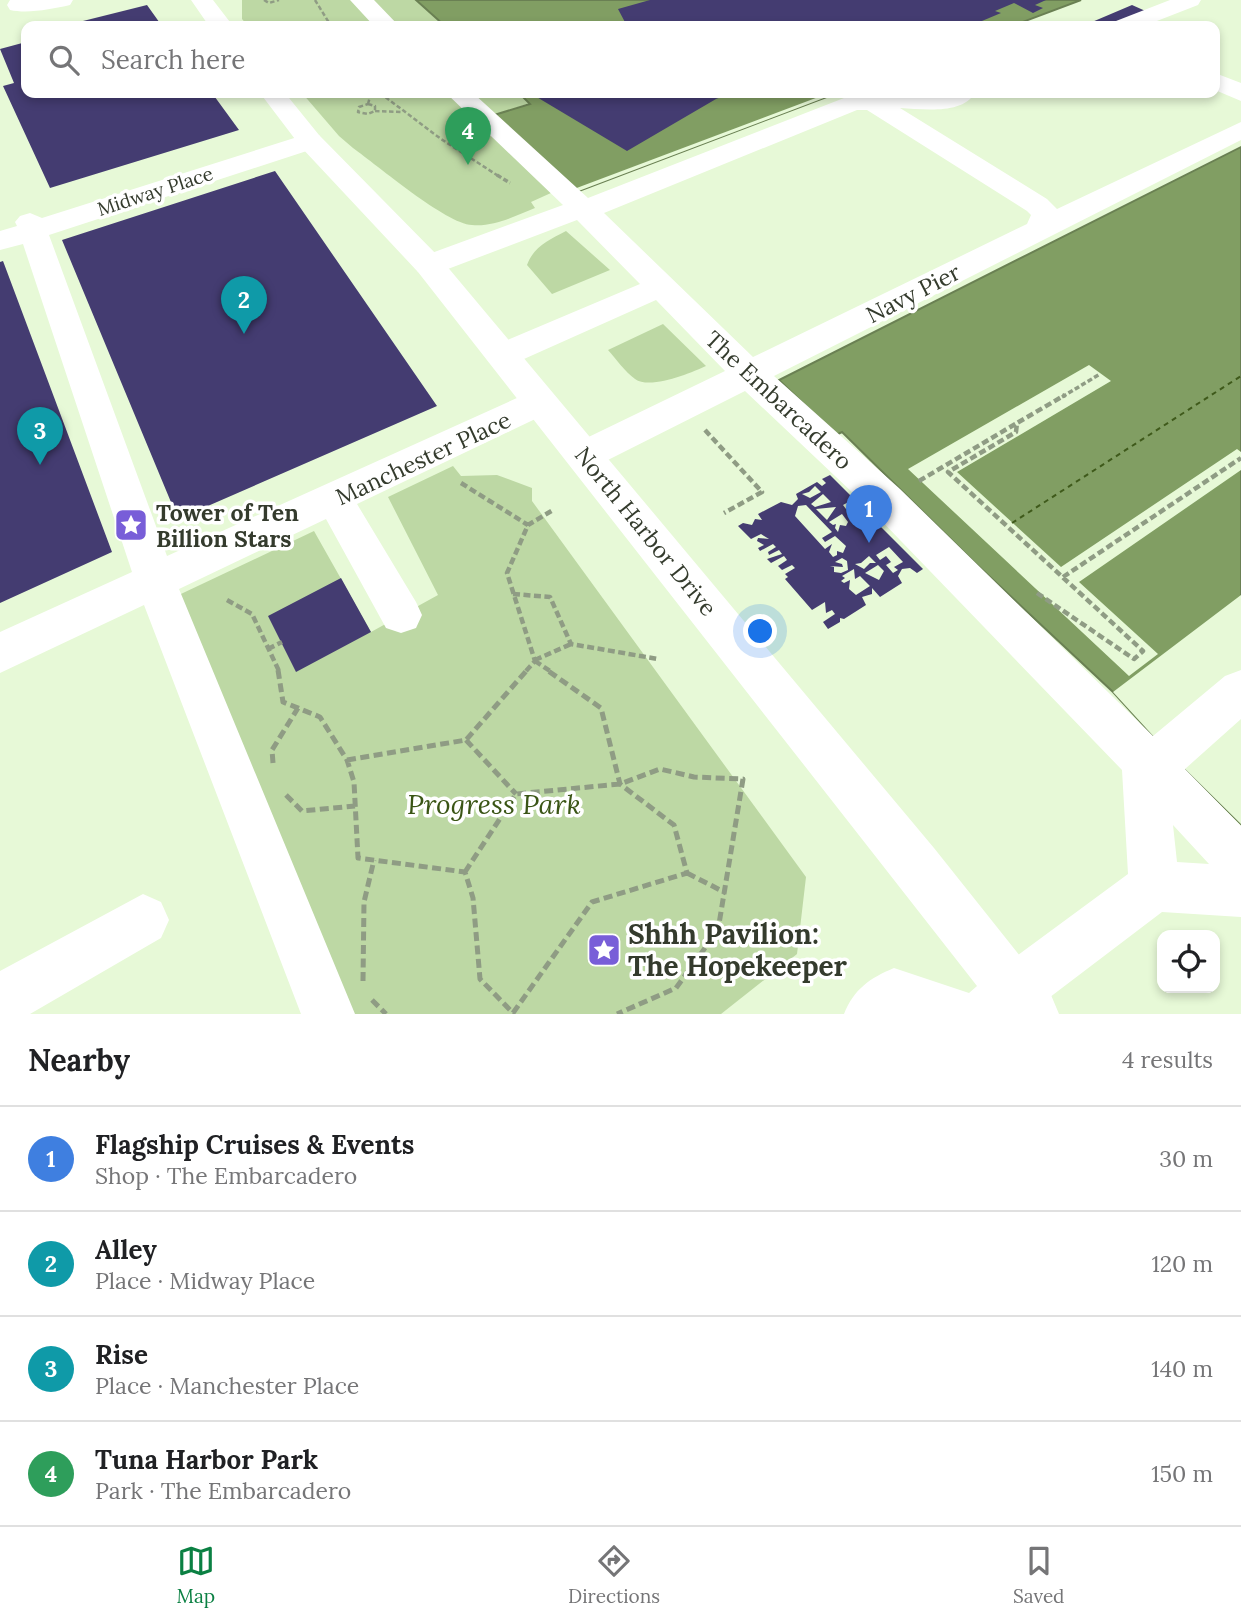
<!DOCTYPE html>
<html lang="en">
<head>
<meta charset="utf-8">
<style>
  :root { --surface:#fff; --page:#f6f6f6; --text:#202124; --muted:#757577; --line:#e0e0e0; --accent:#0b8043 }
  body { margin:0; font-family:Lora,serif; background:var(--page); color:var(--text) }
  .controls { position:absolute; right:21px; bottom:21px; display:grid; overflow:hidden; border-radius:14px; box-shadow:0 4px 10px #0003 }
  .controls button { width:63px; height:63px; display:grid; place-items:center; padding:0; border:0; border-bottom:2px solid var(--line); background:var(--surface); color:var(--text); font:35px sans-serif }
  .you { position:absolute; left:761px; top:632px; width:24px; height:24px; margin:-18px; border:5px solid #fff; border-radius:50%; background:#1a73e8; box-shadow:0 0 0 10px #1a73e833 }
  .badge { display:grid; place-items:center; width:46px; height:46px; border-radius:50%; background:var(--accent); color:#fff; font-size:23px; font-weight:700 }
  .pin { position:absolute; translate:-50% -58px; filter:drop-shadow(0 2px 4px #0008) }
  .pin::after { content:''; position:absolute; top:37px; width:24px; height:21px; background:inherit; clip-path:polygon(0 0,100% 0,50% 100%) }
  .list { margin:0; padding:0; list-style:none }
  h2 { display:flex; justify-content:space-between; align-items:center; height:91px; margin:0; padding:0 28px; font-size:30px }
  h2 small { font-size:23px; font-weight:400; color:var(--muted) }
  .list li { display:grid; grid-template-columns:46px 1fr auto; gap:21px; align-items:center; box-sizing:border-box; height:105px; padding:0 28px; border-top:2px solid var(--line) }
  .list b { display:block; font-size:26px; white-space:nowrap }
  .list p { margin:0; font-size:23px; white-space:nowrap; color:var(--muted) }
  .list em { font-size:23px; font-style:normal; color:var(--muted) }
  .icon { flex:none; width:38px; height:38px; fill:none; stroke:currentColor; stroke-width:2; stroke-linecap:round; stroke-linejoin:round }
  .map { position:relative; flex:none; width:1241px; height:1014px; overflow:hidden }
  .search { position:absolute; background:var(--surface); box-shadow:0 4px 10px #0003; left:21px; right:21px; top:21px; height:77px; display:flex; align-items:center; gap:18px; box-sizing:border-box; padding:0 24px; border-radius:14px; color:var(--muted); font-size:26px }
  .sheet { height:511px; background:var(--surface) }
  nav { display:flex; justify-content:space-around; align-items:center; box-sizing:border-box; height:98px; border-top:2px solid var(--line); background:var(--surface); font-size:19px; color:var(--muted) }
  nav a { display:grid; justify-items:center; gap:4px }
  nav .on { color:var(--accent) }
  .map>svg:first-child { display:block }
</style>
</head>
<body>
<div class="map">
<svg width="1241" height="1014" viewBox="0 0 1241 1014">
  <rect width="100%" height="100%" fill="#e7f9d7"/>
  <path fill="#bdd8a4" d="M242,0H416L445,26H248L242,19Z
    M302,93H519L530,103L492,116L573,183L531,202L535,208C515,216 494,227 472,225C446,224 377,165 353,148L339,136Z
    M566,231L610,270L552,294L527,265C534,246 549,240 566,231Z
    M663,324L706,366C691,373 650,390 635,379C625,372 616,359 608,350Z
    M453,466L461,476L497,475L532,488V501L806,877L797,954L721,1014H308L147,610L314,531L371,632L438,595L388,497Z"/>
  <path fill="#819e63" stroke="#6a8053" stroke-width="2" d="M416,0H1081L1012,26H445Z
    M519,93H837L576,192L491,116L530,104Z
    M1241,147V824L1168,752L1113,692L974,562L842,432L836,435L779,380Z"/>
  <path fill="#e7f9d7" d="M829,93H837L576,192L574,189Z
    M1089,365L1111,381L957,472L1061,567L1237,449L1241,452V470L1079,582L1158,654L1129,676L908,469Z
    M1241,595V824L1168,752L1113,692Z"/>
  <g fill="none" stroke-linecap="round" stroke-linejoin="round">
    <path stroke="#3f5a1b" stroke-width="2" stroke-dasharray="5 4.5" stroke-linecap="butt" d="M1012,523L1241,376"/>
  </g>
  <path fill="#443c71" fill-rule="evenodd" d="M650,0H1046L1035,5L1043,8L1033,13L1014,3L995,11L1001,13L970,26H627L618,9Z
    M147,5L162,26H67V25Z
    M1132,5L1150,13L1121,26H1102L1092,22Z
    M26,42V93H212L239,130L50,188L3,86L14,83L0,49Z
    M530,93H731L716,99L627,151Z
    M275,171L437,406L178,519L62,240Z
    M3,261L112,552L0,603V262Z
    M830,475L854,499L843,505L846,509L852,505V516L865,508L862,513H868L863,521L861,518L857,520L860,523L866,525L870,519L875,521L923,569L917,573L910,568L902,569L898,576L902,583L880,597L872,588V594L862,597L866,605L844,619L840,618V622L828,629L823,622L835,614L832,610L826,613L825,602L812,610L785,579L788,577L785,574L795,568L792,565L782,570L778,566L787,560L784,556L771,563L767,559L782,554L779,550L769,555L768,552L776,547L773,544L760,551L758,548L764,545L757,541L758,538L769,539L761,534L751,539L738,526L743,523L752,525L755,519L762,520L758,514L781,502L792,505L798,499L796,494L817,482L822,486L826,483L822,479ZM815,486L821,492L810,498L802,494L809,492ZM823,494L831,502L815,507L811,504ZM806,505L832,532L822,538L825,542L835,536L846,546L843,553L837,551V555L833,557L829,552L832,544L825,549L795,516L798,506ZM836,507L827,520L816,509ZM842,514L848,522L846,526L840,525L838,532L835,528L836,524L833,525L829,522ZM889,547L903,562L894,567L898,570L893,573L886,565L891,562L886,556L880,560L876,555ZM869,556L876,563H870L864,569L855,564L861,563ZM842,558L847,561L848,570L841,573L834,572V567L830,566L843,567L842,564L835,562ZM878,565L884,571L879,580L865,573ZM854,569L855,579L860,576L870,586L856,595L849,589L850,580L844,583L841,581L845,578L842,576Z
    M341,578L371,632L296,672L268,616Z"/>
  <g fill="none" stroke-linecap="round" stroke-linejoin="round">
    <path stroke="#8f9c84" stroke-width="2.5" stroke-dasharray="4.5 2.5" stroke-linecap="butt" d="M264,0L269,3L279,0
      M315,0L331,26
      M975,23L981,26
      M380,93L441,139L500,177
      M368,104L375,106V111L368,114L358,112L359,107Z
      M368,104L371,93
      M375,111L403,112"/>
    <path stroke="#8f9c84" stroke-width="3.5" stroke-dasharray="5 2.5" stroke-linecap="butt" d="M497,175L510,183
      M1062,397L1100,374"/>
    <path stroke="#8f9c84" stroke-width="4.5" stroke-dasharray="7 3.5" stroke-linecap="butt" d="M705,430L762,492L724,513
      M919,481L1017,423
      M461,483L528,525
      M1063,577L1241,458
      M1037,593L1134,659L1143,651L948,472L1016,432L1017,423L1065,395
      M513,594L550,597L571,644L658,659
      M227,600L252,614L279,671
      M268,649L282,642
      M535,660L571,644
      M535,661L550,671
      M526,671L535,661L507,573L528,525L553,510"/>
    <path stroke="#8f9c84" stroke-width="5" stroke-dasharray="9 4.5" stroke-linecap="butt" d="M278,670L283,702L320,717L347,760L354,782L358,858L465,872L473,898L480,979L514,1014
      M466,740L516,794
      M347,760L466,740L527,670
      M273,763L272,750L298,708
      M286,795L302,811L355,806
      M465,872L516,794L620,784L660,769L694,777L743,779L718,930L676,988L617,1014
      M687,873L726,893
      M363,981L364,902L374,860
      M372,1000L386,1014
      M513,1013L592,902L687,873L674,825L620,784L601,708L547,670"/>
    <path fill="#fff" fill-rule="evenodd" d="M10,0H73L70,5C52,9 28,14 10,10L7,5Z
      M350,0H374L399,26H374Z
      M1170,0H1201L1198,5L1144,26H1112L1116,21Z
      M1215,73L1241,83V101L1215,90Z
      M446,93H473L588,198L844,98L888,93H975C962,115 923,109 900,108L1047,199L1057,209L1241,122V140L774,376L900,489L1153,736L1225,676L1241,670V719L1185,769L1241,826V917L1162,912L1033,1010C1020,1014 1008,1014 995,1010L987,991L995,972L1128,874L1122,770L872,511L745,391L598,465L585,469L572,465L567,455L572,445L725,371L656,300L515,363L503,367L491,363L486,355L491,347L640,284L577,220L440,272L429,275L418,272L414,265L418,258L563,205ZM857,110H867L1027,211L1031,215L1027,224L753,357L604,213ZM1173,825L1209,864L1177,862Z
      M310,133L319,135L323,141L319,147L49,235L167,556L528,393L540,389L552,393L558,402L552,411L357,504L416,602L422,615L416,628L401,633L386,628L326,519L179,589L355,1014H301L144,605L0,673V632L132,572L23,244L0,250V231L17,226L15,222L20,216L30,213L42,218Z
      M143,894L161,902L169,920L161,938L30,1014H0V971Z"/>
    <path fill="#fff" fill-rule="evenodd" d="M191,0H213L233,26H209Z
      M260,93H285L319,135L440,258L934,848L1051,995L1059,1014H844C854,989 870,978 894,968L969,993L977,986L418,272L301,147Z"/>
  </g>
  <defs>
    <symbol id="sight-square" viewBox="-11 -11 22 22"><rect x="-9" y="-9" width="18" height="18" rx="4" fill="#785ed8" stroke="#fff"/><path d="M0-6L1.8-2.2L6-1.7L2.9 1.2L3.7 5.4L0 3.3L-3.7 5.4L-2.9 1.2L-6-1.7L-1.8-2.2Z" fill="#fff"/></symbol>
  </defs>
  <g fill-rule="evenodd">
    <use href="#sight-square" x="112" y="506" width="38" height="38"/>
    <use href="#sight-square" x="585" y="931" width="38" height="38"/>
  </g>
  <g text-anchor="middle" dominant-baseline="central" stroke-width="7" stroke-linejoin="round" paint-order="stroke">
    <g font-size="19" fill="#343b2d" stroke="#fff">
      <text transform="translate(155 191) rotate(-18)">Midway Place</text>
    </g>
    <g font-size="23" fill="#343b2d" stroke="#fff">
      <text transform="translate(913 293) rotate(-27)">Navy Pier</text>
      <text transform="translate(779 400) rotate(43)">The Embarcadero</text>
      <text transform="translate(423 458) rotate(-25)">Manchester Place</text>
      <text transform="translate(646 531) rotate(51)">North Harbor Drive</text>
    </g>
    <g font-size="23" font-weight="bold" fill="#343b2d" stroke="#fff" text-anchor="start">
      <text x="156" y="512">Tower of Ten<tspan x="156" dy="26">Billion Stars</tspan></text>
    </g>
    <g font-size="28" font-style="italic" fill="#3a5515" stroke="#fff">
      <text x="494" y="804">Progress Park</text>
    </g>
    <g font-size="28" font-weight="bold" fill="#343b2d" stroke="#fff" text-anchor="start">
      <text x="628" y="934">Shhh Pavilion:<tspan x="628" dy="32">The Hopekeeper</tspan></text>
    </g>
  </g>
</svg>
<div class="controls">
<button><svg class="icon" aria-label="locate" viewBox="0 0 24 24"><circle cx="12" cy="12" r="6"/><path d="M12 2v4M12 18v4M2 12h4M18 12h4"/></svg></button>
</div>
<div class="you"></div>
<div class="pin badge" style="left:869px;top:543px;background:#3f7fe0">1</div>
<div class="pin badge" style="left:244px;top:334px;background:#0f9aa8">2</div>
<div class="pin badge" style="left:40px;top:465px;background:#0f9aa8">3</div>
<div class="pin badge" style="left:468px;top:165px;background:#2e9e5b">4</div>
<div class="search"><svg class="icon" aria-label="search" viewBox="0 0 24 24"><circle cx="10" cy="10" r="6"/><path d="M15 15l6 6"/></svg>Search here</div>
</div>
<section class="sheet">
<h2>Nearby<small>4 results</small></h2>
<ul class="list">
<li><span class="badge" style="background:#3f7fe0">1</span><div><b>Flagship Cruises &amp; Events</b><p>Shop · The Embarcadero</p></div><em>30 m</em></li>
<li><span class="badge" style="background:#0f9aa8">2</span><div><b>Alley</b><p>Place · Midway Place</p></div><em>120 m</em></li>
<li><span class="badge" style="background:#0f9aa8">3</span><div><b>Rise</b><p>Place · Manchester Place</p></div><em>140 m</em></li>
<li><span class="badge" style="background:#2e9e5b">4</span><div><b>Tuna Harbor Park</b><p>Park · The Embarcadero</p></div><em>150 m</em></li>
</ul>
</section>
<nav>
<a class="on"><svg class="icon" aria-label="map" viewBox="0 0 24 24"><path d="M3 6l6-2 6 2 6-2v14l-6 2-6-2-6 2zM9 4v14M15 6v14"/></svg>Map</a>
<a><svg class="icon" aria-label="directions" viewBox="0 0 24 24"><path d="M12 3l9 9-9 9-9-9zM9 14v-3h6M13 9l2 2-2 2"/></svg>Directions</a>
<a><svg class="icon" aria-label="saved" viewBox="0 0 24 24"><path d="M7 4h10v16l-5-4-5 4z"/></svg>Saved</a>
</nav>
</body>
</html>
